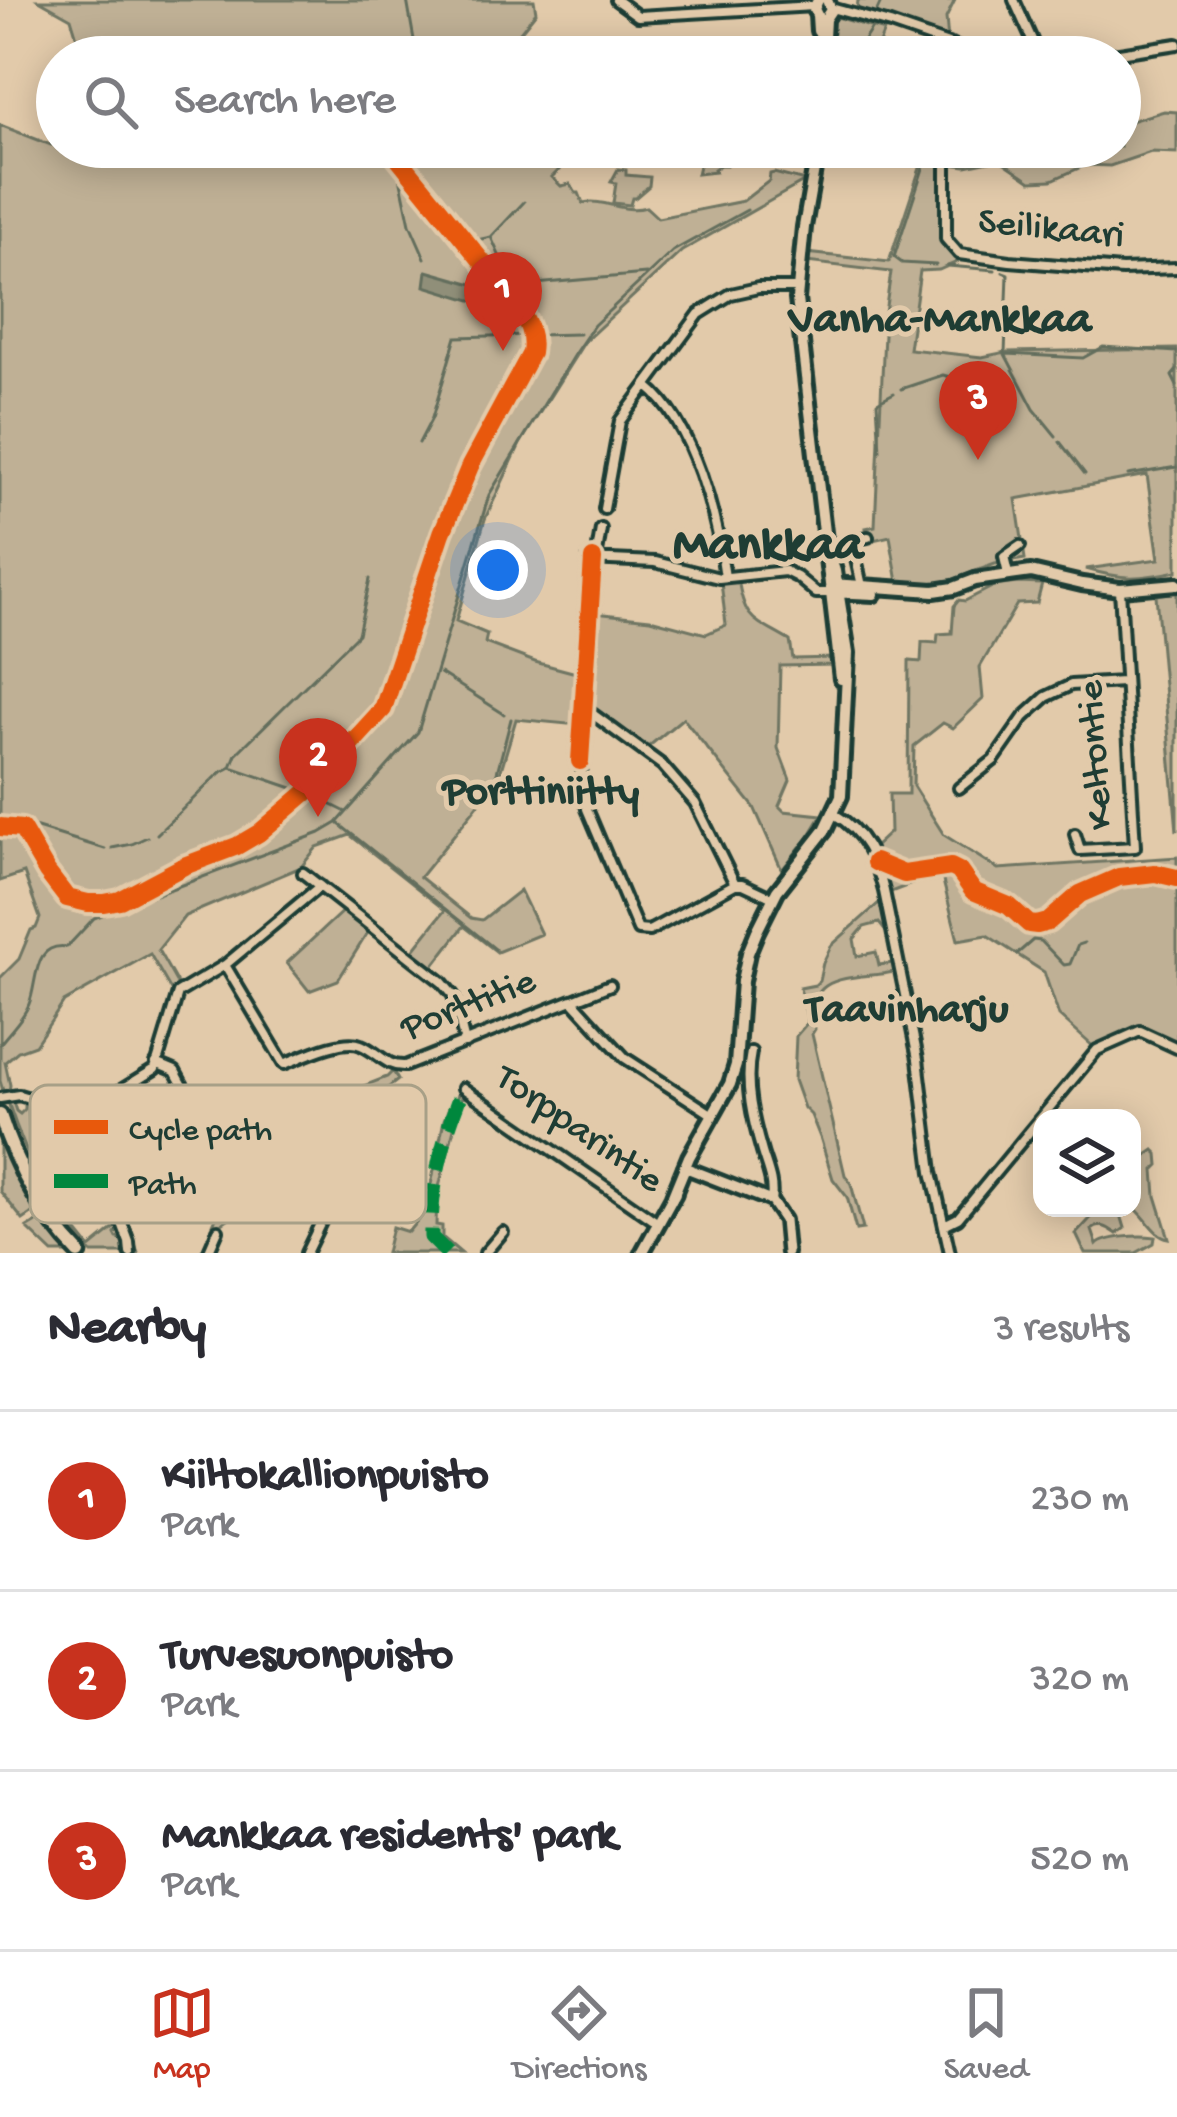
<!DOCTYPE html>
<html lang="en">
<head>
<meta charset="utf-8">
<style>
  :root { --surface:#fff; --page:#f2f2f3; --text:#2b2b33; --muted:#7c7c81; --line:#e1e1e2; --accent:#c8321e }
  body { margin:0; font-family:"Gochi Hand",sans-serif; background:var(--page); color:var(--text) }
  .controls { position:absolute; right:36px; bottom:36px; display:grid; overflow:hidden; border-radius:24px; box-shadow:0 6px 30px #0003 }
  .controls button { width:108px; height:108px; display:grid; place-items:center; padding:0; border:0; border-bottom:3px solid var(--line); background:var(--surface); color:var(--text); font:60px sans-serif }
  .you { position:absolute; left:498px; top:570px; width:42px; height:42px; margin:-30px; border:9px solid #fff; border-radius:50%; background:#1a73e8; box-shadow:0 0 0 18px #1a73e833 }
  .badge { display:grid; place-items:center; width:78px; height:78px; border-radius:50%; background:var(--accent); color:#fff; font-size:39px; font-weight:700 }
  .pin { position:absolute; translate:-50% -99px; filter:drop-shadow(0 3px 6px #0008) }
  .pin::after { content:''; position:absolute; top:63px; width:42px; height:36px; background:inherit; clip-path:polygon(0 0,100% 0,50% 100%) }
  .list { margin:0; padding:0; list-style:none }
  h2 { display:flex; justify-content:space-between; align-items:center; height:156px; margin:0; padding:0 48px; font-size:51px }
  h2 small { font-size:39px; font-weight:400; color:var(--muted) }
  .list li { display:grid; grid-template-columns:78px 1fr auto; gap:36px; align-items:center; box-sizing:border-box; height:180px; padding:0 48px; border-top:3px solid var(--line) }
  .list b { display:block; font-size:45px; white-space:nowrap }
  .list p { margin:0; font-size:39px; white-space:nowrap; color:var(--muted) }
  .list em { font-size:39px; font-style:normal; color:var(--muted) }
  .icon { flex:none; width:66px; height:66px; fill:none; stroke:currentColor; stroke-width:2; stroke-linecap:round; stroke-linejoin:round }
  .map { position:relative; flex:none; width:1177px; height:1253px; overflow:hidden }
  .search { position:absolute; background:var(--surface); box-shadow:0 6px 30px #0003; left:36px; right:36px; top:36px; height:132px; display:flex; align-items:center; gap:30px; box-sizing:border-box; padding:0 42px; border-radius:66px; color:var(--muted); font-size:45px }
  .sheet { height:696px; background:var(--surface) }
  nav { display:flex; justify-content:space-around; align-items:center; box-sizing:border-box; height:168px; border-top:3px solid var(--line); background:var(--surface); font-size:33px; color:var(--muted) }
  nav a { display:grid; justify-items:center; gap:6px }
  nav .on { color:var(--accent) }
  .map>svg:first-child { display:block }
</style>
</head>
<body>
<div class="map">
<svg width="1177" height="1253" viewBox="0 0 1177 1253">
  <rect width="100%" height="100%" fill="#e2caaa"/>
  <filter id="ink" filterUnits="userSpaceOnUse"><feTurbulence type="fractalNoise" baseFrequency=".00833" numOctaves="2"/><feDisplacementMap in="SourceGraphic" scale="24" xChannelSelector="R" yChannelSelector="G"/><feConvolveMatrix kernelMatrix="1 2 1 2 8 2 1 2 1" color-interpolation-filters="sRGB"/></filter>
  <g filter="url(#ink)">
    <path fill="#bfb095" stroke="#6f7664" stroke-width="3" d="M39,0H534L536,12L516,37L523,57H77L78,41L71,18Z
      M858,0H955L946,18L948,41L857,11Z
      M836,17L884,31L877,49L870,47L871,57H828L829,27Z
      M1164,111L1177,112V153L1151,152L1110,166L1086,165L1052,180L1031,181L999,159L966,166L950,164V147H1120V124Z
      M0,125L51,145L57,139V147H541L543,153L559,170L552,177L561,186L570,184L576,193H579L583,203C606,198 623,214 646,207L658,218L743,201L769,181L770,174L774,173L805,181L682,251L585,341L520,444L485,519L456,621L487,634L485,643L535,662L580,674L590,562L600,563L597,567L594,613L650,619L706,634L726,625L721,582L738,578C744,622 755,620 790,641L793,659L834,658V665L780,666L778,748L790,780L779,806L784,811L822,815L802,848L800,847L782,870L754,807L683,718L648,747L589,706L591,717L587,721L583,761H578L579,725L516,719L498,780L420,877L471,918L482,920L520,890L541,934L497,952L464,926L431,969L411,953L445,910L350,835L317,847L301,867L294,870L185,916L158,950L179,987L172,992L150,954L64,1002L35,1045L18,1051L5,1062L10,1085L9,1092L4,1094L0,1081V978L19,959L31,930L36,928L40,918L24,873L0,881Z
      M699,147H724L722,158L727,159L726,165H720L714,169L715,172L697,174L700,161L696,162L694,160L698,156Z
      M927,147H943V239L950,253L959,257V261L939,270L920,271L909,349L982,357L1006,352L1177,349V571C1139,579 1123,580 1086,569L1159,559L1147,475L1016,499L1025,559L995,564L941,584L898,582L890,536L869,541L866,528L875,526L885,313L891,272L806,262V253L889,262Z
      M618,169L626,170V175L650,177L649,186L635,198H632L630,205L613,203L616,183L611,182Z
      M1017,583L1042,584L1037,603L1017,604L980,667L983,699L953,728L943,723L914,746L913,786L944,835L998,869L1177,857V1046C1130,1022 1141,1023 1097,1050L1059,1016L1044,972L987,935L958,940L941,873L888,893L872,849L890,832L889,794H908L909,661L921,662L922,642L937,643L938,634L952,633L954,606L959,600L965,601L994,586Z
      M1177,592V831L1156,595Z
      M880,902L887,933L879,923L864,927L854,939L857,956L876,952L879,965L893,963L894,972C854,980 803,970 815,1029L812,1034L845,1175L851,1184L863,1229L856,1230L847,1197L833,1179L821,1140L811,1115L804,1108L794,1080L796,1036L808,1022L800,988L815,985L819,981L823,963L831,946Z
      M345,909L370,929L338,980L309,991L287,963Z
      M393,1071L398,1080C363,1107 360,1111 351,1154L342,1152L345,1136L326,1132L306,1146L286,1192L250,1180L228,1219L222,1223L217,1232L211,1229L218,1213C189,1200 175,1194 163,1164L206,1147L196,1129L209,1122L221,1142L387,1077Z
      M459,1090L463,1093L437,1195L436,1225L442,1226V1237L461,1253H386L392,1227L408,1232L426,1210L444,1120L449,1107L454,1108Z
      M12,1099L16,1111L20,1114L25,1109V1101L28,1103C29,1119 29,1137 33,1153C42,1188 67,1220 90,1248L117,1226L119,1229L115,1234L117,1238L123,1239L128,1245L134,1243L138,1253H92C51,1208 27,1160 8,1102Z
      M0,1125L39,1209L23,1220L0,1191Z
      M1154,1150L1158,1154L1159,1165L1154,1170L1156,1196L1169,1238C1152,1235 1146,1215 1132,1206C1132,1176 1127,1167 1154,1150Z
      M1100,1208H1119L1125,1228L1117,1234C1108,1228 1101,1222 1092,1230L1097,1245C1106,1236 1141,1235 1155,1237L1154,1243L1136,1253H1085L1076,1234Z
      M37,1222H47L72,1253H53L27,1228Z"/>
    <path fill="#908f79" stroke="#636e5d" stroke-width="3" d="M427,271L480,286L474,301L425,286Z"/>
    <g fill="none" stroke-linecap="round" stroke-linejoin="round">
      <path stroke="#636e5d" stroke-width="3" d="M407,0L417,57
        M876,13L882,0
        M863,57L862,43L872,28
        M405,147L397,163L410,224L425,258
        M930,147L894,257L902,263L936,265
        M403,149L472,241L491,237
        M804,156L810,151
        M948,266L995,270
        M1003,272L1008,274L1005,354L1034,409L1056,436
        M512,284L491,237L524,202
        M474,294L493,298L513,286L646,274
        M536,335L579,334
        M1007,354L1083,358L1103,347L1177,352
        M1177,370L1172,376L1177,386
        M901,389L943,375L978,385L987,400L1007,396
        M1060,442L1085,474
        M419,443L432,418L456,337L527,335
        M880,451L877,402L894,393
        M1128,475L1177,467
        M440,673L504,714
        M231,767L236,754L358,634L370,579
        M495,780L511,719
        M339,824L495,949
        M34,827L105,849
        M157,834L220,773L231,767L310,794L346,812
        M112,848L132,844L147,837
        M1017,954L1033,940L1041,941L1064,965L1070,964L1078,945L1084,943
        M0,1044C9,1032 24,1018 29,1004C38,982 32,942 67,947L94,918L320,833L337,823L418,732L489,495L575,353L594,325L673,251L747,210"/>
      <defs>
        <path id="minor" d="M616,0L638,16L814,6
          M1014,0L1032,40L1034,57
          M831,8L890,24L986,57
          M1094,57L1177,44
          M946,147V239L959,254L1010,261L1122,270L1177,268
          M647,386C694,424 717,518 725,577
          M604,509L620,421L699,314L731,294L758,288H797
          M852,541L862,586
          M827,546L868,537
          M588,559L655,562L719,578L785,571L797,577L816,593H830
          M596,559L601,529
          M1008,574L1004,557L1020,546
          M583,707L662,765L695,803L735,884
          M580,761L587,809L638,930L649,931L735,884H743L773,898
          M959,788L994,760L1024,717L1046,697L1071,685L1123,682
          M834,814C864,831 876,859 884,891L918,1059L932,1172L950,1253
          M1075,834L1080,850L1135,847L1120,589
          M303,873L442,982L453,995L465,1043
          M225,965L284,1064C302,1057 343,1037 361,1045C378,1052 386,1067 405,1066L572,1000L625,1058L713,1115
          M573,1000L610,985
          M751,1052C744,1084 753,1121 762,1152C767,1169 774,1183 771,1201
          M156,1063L175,1071L201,1119
          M463,1088L658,1223
          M0,1098L19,1095L82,1114L155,1069L178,993L225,965L320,886
          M82,1114L129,1242L130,1253
          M944,1225L958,1218L1097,1050L1140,1031L1177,1048
          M208,1253L218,1230
          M306,1253L334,1195L345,1153
          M485,1253L503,1232"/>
        <path id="tertiary" d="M684,1167L771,1201L784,1220L787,1253"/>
        <path id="secondary" d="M818,0L814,9L817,15L818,31
          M823,57L825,19L831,10L827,0
          M818,147L804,227L797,299L841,679
          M832,584L934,591L954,588L975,580L1031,572L1082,584L1120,589L1177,584
          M833,592L874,594
          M673,1196L689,1157L730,1084L736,1065L742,981L748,953L757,931L777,891L825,830L841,796L848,653L835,571L827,546
          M642,1253L675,1193"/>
        <path id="primary" d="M0,1115C16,1165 42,1215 79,1253"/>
      </defs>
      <use href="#minor" stroke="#1f3d34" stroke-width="16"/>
      <use href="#tertiary" stroke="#1f3d34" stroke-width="18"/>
      <use href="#secondary" stroke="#1f3d34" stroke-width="20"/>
      <use href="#primary" stroke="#1f3d34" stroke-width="21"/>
      <use href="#minor" stroke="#e2caaa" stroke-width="8"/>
      <use href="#tertiary" stroke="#e2caaa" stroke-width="9"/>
      <use href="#secondary" stroke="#e2caaa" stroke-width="10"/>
      <use href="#primary" stroke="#e2caaa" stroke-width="12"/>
      <path stroke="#00873e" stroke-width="15" stroke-dasharray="30 15" stroke-linecap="butt" d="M447,1253L431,1237C430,1186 444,1135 463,1088"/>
      <defs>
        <path id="cycleway" d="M580,761L593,559
          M0,827L22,829L47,872L67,898L88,903H104L120,900L184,866L237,846L259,833L308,791L383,709L442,533L470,466L531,353C534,334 527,322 518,306L396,155
          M875,862L904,874L951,867L959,871L973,891L1009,906L1029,924L1037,925L1048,922L1080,894L1119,877L1155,873L1177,878"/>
      </defs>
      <use href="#cycleway" stroke="#e2caaa" stroke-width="26"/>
      <use href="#cycleway" stroke="#e8590c" stroke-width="18"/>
    </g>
  </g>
  <g text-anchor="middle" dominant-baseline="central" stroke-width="10" stroke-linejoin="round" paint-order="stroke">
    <g font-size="39" fill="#1f3d34" stroke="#e2caaa">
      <text transform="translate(1051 231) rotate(6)">Seilikaari</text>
      <text transform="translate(1098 755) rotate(-94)">Keltontie</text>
      <text transform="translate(469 1007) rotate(-21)">Porttitie</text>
      <text transform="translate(578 1131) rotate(35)">Torpparintie</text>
    </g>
    <g font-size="42" font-weight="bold" fill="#1f3d34" stroke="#e2caaa">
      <text x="541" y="794">Porttiniitty</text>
      <text x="907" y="1012">Taavinharju</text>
    </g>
    <g font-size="45" font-weight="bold" fill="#1f3d34" stroke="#e2caaa">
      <text x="940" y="321">Vanha-Mankkaa</text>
    </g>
    <g font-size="51" font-weight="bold" fill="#1f3d34" stroke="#e2caaa">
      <text x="768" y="548">Mankkaa</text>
    </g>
  </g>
  <rect x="30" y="1085" width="396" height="138" rx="18" fill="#e2caaa" stroke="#a8a087" stroke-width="3"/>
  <rect x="54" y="1120" width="54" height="14" fill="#e8590c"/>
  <rect x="54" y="1174" width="54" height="14" fill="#00873e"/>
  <g font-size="33" fill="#1f3d34">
    <text x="129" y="1139">Cycle path</text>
    <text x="129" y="1193">Path</text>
  </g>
</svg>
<div class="controls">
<button><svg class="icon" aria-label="layers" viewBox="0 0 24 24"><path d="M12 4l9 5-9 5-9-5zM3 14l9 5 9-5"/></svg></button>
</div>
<div class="you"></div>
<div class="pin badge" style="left:503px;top:351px">1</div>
<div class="pin badge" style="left:318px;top:817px">2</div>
<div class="pin badge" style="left:978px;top:460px">3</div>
<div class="search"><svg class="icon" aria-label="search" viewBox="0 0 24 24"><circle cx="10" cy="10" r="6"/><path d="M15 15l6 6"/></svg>Search here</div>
</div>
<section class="sheet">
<h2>Nearby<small>3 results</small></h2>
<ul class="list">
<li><span class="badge">1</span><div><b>Kiiltokallionpuisto</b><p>Park</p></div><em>230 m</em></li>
<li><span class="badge">2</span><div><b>Turvesuonpuisto</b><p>Park</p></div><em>320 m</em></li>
<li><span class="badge">3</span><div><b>Mankkaa residents' park</b><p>Park</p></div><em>520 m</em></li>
</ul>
</section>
<nav>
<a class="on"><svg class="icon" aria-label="map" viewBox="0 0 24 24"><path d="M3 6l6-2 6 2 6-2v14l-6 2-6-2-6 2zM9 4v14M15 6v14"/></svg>Map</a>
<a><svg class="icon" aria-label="directions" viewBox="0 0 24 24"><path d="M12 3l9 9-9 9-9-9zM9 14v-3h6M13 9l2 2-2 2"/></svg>Directions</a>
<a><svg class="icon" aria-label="saved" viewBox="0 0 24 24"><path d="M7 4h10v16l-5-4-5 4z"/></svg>Saved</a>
</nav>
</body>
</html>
